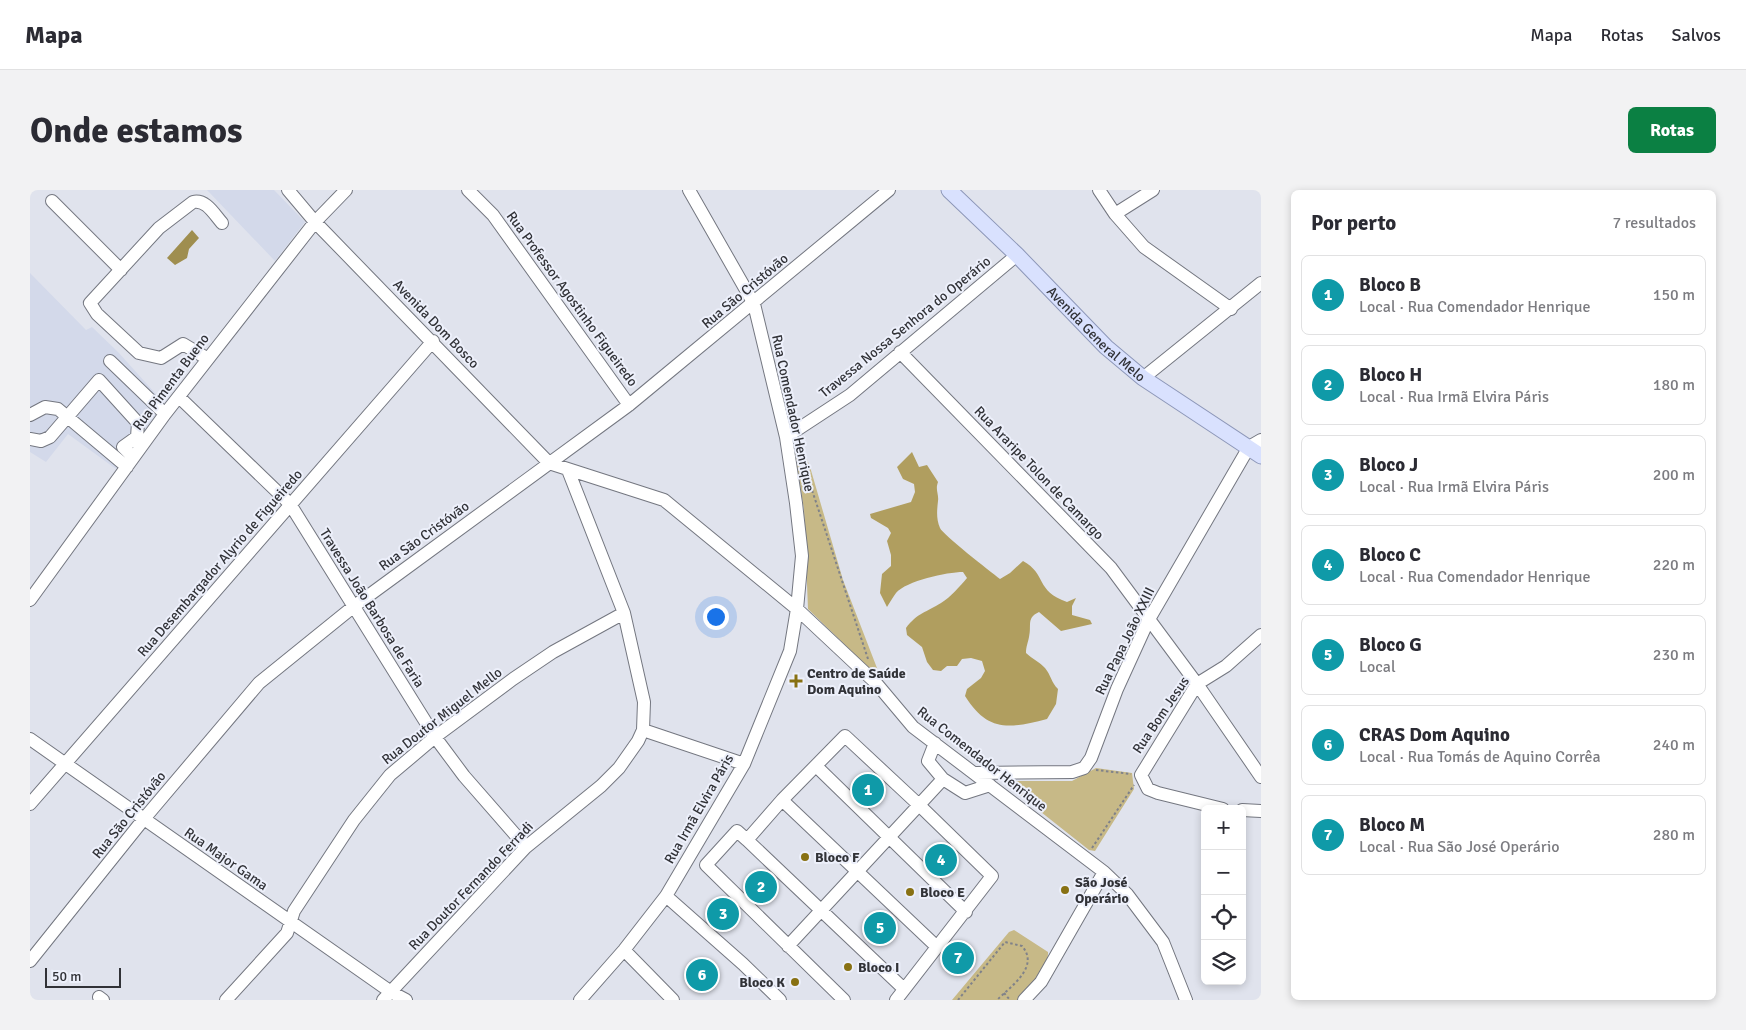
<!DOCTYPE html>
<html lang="pt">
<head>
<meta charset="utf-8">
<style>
  :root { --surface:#fff; --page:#f2f2f3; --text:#2b2b33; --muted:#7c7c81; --line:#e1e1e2; --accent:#0b8043 }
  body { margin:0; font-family:Signika,sans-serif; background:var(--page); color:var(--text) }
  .controls { position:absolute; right:15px; bottom:15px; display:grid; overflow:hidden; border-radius:8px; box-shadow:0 2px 8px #0003 }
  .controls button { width:45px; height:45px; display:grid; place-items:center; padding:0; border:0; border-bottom:1px solid var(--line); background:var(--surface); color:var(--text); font:25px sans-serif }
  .scale { position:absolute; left:15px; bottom:12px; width:76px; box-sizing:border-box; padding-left:5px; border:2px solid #313237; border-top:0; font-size:14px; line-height:18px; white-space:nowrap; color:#313237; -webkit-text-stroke:4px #edf0fb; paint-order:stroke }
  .you { position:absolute; left:685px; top:426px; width:18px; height:18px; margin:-12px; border:4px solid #fff; border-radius:50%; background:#1a73e8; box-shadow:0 0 0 8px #1a73e833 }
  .badge { display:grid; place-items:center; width:32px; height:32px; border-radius:50%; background:var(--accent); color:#fff; font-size:16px; font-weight:700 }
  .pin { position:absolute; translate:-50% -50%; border:2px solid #fff; box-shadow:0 1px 5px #0006 }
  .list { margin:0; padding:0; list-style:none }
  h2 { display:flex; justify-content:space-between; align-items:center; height:65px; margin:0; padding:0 20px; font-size:21px }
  h2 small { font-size:16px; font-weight:400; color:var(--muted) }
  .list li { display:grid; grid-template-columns:32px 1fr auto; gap:15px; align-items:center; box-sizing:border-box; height:80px; margin:0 10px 10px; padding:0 10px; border:1px solid var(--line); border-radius:8px }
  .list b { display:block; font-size:19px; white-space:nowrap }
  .list p { margin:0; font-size:16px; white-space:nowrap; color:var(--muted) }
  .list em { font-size:16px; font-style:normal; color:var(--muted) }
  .icon { flex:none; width:28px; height:28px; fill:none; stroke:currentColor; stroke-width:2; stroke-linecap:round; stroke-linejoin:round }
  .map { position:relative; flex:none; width:1231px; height:810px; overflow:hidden; border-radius:8px }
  header { display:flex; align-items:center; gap:30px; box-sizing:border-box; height:70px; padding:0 25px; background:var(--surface); border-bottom:1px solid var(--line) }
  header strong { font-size:24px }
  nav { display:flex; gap:28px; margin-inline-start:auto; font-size:18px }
  .intro { display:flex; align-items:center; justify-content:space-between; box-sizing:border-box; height:120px; padding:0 30px }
  h1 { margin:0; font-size:35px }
  .button { padding:12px 22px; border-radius:8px; background:var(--accent); color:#fff; font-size:18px; font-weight:700 }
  main { display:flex; gap:30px; padding:0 30px }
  aside { flex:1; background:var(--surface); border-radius:8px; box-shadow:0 2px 8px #0003 }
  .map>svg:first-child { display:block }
</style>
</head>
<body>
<header>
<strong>Mapa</strong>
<nav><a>Mapa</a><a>Rotas</a><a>Salvos</a></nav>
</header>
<div class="intro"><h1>Onde estamos</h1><a class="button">Rotas</a></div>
<main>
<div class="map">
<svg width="1231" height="810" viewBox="0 0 1231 810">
  <rect width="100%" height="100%" fill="#e0e3ed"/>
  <path fill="#d3d9ea" d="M177,0H244L275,32L245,71Z
    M0,83L56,140L62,137L88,162L134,213L86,279L38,244L16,272L0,262Z"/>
  <path fill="#c7b987" d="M768,247L780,277L813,390L852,491L778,419L774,320L763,249Z
    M1066,578L1102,583L1104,599L1065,661L1059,660L978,596L982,591H1042Z
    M984,740L1018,762C1019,779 998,798 987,810H922L979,742Z"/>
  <path fill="#b09e5f" d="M882,262L889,277L897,275L908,292C905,300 909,304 908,311C907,320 906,329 910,338C913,345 960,381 970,389L980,383L993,371C1017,384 1005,401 1037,412L1046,408L1042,416V425L1060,430L1062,434L1031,441L1009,422C996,428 1002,435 999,447C998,453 996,456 996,463C1002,469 1010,472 1015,478C1021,485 1021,492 1028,499L1026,514L1017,529C978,539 958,542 935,506L937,499L951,488L955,481L952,471L941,468L932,469L927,476H917L911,481L903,480L897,472L892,457L877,445L876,438C887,423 897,422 911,413C921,407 930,396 937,388L933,382C917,382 876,391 866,403C863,407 860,412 857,417L850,403L852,384L861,376V365L857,351L861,343L858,338L841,328L840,324L881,312L885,302L884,294L873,289L867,277Z"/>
  <path fill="#9f8e4f" d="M162,40L169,48L159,59L157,68L145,75L137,68Z"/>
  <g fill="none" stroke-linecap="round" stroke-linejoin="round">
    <defs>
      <path id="minor" d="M258,0L285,32L519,273L634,310L767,419L846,493L883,537L1074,682L1097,704L1133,752L1156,810
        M438,0L463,25L599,215
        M1069,0L1085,24L1114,57L1201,119
        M22,11L91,80
        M1085,24L1123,0
        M870,162L1081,378L1167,494L1231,587
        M178,169L153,154L131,168L109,163L67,124L60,113L129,38L163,12C176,9 184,24 192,33
        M80,171L135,224
        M1113,188L1231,93
        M149,207L260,314L405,547L434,586L496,657
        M0,225L15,217L28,219L97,277
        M756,247L820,205L987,65
        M0,249L11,251L20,247L69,190L108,233L107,247L93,257L103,267
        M0,410L135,224L285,32L316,0
        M613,540L714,574
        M0,549L361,802L376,810
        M905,553L898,571L913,589L935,603L960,595
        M786,576L936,722
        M946,583L1042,582L1054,578L1061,568L1087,499L1118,431L1219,257L1231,250
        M752,610L907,757
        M0,614L403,151
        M1193,619L1128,603L1118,599L1111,585L1167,494L1196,476L1231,445
        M1212,620L1231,621
        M717,650L874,799
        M636,706L713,774L750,810
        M758,756L889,615L962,686L866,810
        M594,760L643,810
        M0,771L113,630L229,493L323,417L599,215L859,0
        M69,807L73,810
        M196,810L257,743L264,721L324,630L360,585L405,547L483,489L523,462L594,423
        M353,810L496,657L571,596L589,578L608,551L613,540L614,512L594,423L538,280
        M550,810L594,760L636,706L714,574L760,461L767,419L772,366L766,313L756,247L724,114L659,0
        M814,810L676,675L707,641L717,650L752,610L815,546L889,615L913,589
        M994,810L1011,792L1074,682"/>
      <g id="major">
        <path id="s1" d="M919,0L987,65L1076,157L1113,188L1231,266"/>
      </g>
    </defs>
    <use href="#minor" stroke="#747780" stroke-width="14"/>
    <use href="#major" stroke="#8d97b8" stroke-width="17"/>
    <path stroke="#808289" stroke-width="2" stroke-dasharray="2.5 2.5" stroke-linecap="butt" d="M770,277L774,276L838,469
      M1066,580L1101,584
      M1062,658L1104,595
      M974,803L980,810
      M928,810L975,752L992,756C1010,777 981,796 967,810"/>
    <use href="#minor" stroke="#fff" stroke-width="12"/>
    <use href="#major" stroke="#d9e1fe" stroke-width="15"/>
  </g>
  <g fill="#887113" stroke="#edf0fb" stroke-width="2">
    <path d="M763.5 483.5h5v5h5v5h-5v5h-5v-5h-5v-5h5z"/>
    <circle cx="775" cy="667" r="5"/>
    <circle cx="1035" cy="700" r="5"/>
    <circle cx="880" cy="702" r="5"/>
    <circle cx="818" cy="777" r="5"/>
    <circle cx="765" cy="792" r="5"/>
  </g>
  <g text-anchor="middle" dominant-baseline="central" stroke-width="4" stroke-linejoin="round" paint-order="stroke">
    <g font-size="14" fill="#313237" stroke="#edf0fb">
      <text transform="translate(715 101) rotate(-40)">Rua São Cristóvão</text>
      <text transform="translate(542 109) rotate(54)">Rua Professor Agostinho Figueiredo</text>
      <text transform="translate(406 134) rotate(46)">Avenida Dom Bosco</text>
      <text transform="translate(875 137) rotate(-39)">Travessa Nossa Senhora do Operário</text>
      <text stroke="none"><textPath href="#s1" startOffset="206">Avenida General Melo</textPath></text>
      <text transform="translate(141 192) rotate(-53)">Rua Pimenta Bueno</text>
      <text transform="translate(763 223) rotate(78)">Rua Comendador Henrique</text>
      <text transform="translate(1009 283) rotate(46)">Rua Araripe Tolon de Camargo</text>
      <text transform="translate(394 346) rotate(-36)">Rua São Cristóvão</text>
      <text transform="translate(190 373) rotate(-49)">Rua Desembargador Alyrio de Figueiredo</text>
      <text transform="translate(342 418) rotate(58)">Travessa João Barbosa de Faria</text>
      <text transform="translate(1095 451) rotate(-64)">Rua Papa João XXIII</text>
      <text transform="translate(1131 525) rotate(-56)">Rua Bom Jesus</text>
      <text transform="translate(412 526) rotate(-38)">Rua Doutor Miguel Mello</text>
      <text transform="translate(952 569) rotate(38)">Rua Comendador Henrique</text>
      <text transform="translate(669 619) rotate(-60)">Rua Irmã Elvira Páris</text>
      <text transform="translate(99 625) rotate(-51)">Rua São Cristóvão</text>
      <text transform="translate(196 669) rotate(35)">Rua Major Gama</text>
      <text transform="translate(441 696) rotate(-46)">Rua Doutor Fernando Ferradi</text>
    </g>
    <g font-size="14" font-weight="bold" fill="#313237" stroke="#edf0fb" text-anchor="start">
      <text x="777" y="483">Centro de Saúde<tspan x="777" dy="16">Dom Aquino</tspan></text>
      <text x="785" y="667">Bloco F</text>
      <text x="1045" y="692">São José<tspan x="1045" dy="16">Operário</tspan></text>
      <text x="890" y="702">Bloco E</text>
      <text x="828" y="777">Bloco I</text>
      <text x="755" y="792" text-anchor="end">Bloco K</text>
    </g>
  </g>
</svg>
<div class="controls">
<button>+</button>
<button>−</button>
<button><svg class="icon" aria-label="locate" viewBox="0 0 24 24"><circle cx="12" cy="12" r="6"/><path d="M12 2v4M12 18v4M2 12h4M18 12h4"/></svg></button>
<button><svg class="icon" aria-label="layers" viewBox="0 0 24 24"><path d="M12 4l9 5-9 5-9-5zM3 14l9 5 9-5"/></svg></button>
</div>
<div class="scale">50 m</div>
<div class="you"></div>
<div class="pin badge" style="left:838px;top:600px;background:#0f9aa8">1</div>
<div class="pin badge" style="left:731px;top:697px;background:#0f9aa8">2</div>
<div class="pin badge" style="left:693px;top:724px;background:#0f9aa8">3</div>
<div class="pin badge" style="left:911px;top:670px;background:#0f9aa8">4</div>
<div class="pin badge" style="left:850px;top:738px;background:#0f9aa8">5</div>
<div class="pin badge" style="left:672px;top:785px;background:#0f9aa8">6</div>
<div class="pin badge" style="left:928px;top:768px;background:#0f9aa8">7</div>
</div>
<aside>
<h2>Por perto<small>7 resultados</small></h2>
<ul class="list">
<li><span class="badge" style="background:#0f9aa8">1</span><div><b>Bloco B</b><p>Local · Rua Comendador Henrique</p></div><em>150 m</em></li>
<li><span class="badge" style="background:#0f9aa8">2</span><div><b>Bloco H</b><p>Local · Rua Irmã Elvira Páris</p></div><em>180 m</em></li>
<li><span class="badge" style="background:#0f9aa8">3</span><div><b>Bloco J</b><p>Local · Rua Irmã Elvira Páris</p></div><em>200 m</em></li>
<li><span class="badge" style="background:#0f9aa8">4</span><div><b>Bloco C</b><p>Local · Rua Comendador Henrique</p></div><em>220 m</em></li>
<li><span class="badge" style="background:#0f9aa8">5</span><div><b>Bloco G</b><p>Local</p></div><em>230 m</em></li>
<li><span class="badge" style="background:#0f9aa8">6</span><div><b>CRAS Dom Aquino</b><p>Local · Rua Tomás de Aquino Corrêa</p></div><em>240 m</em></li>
<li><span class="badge" style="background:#0f9aa8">7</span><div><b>Bloco M</b><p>Local · Rua São José Operário</p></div><em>280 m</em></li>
</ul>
</aside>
</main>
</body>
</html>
